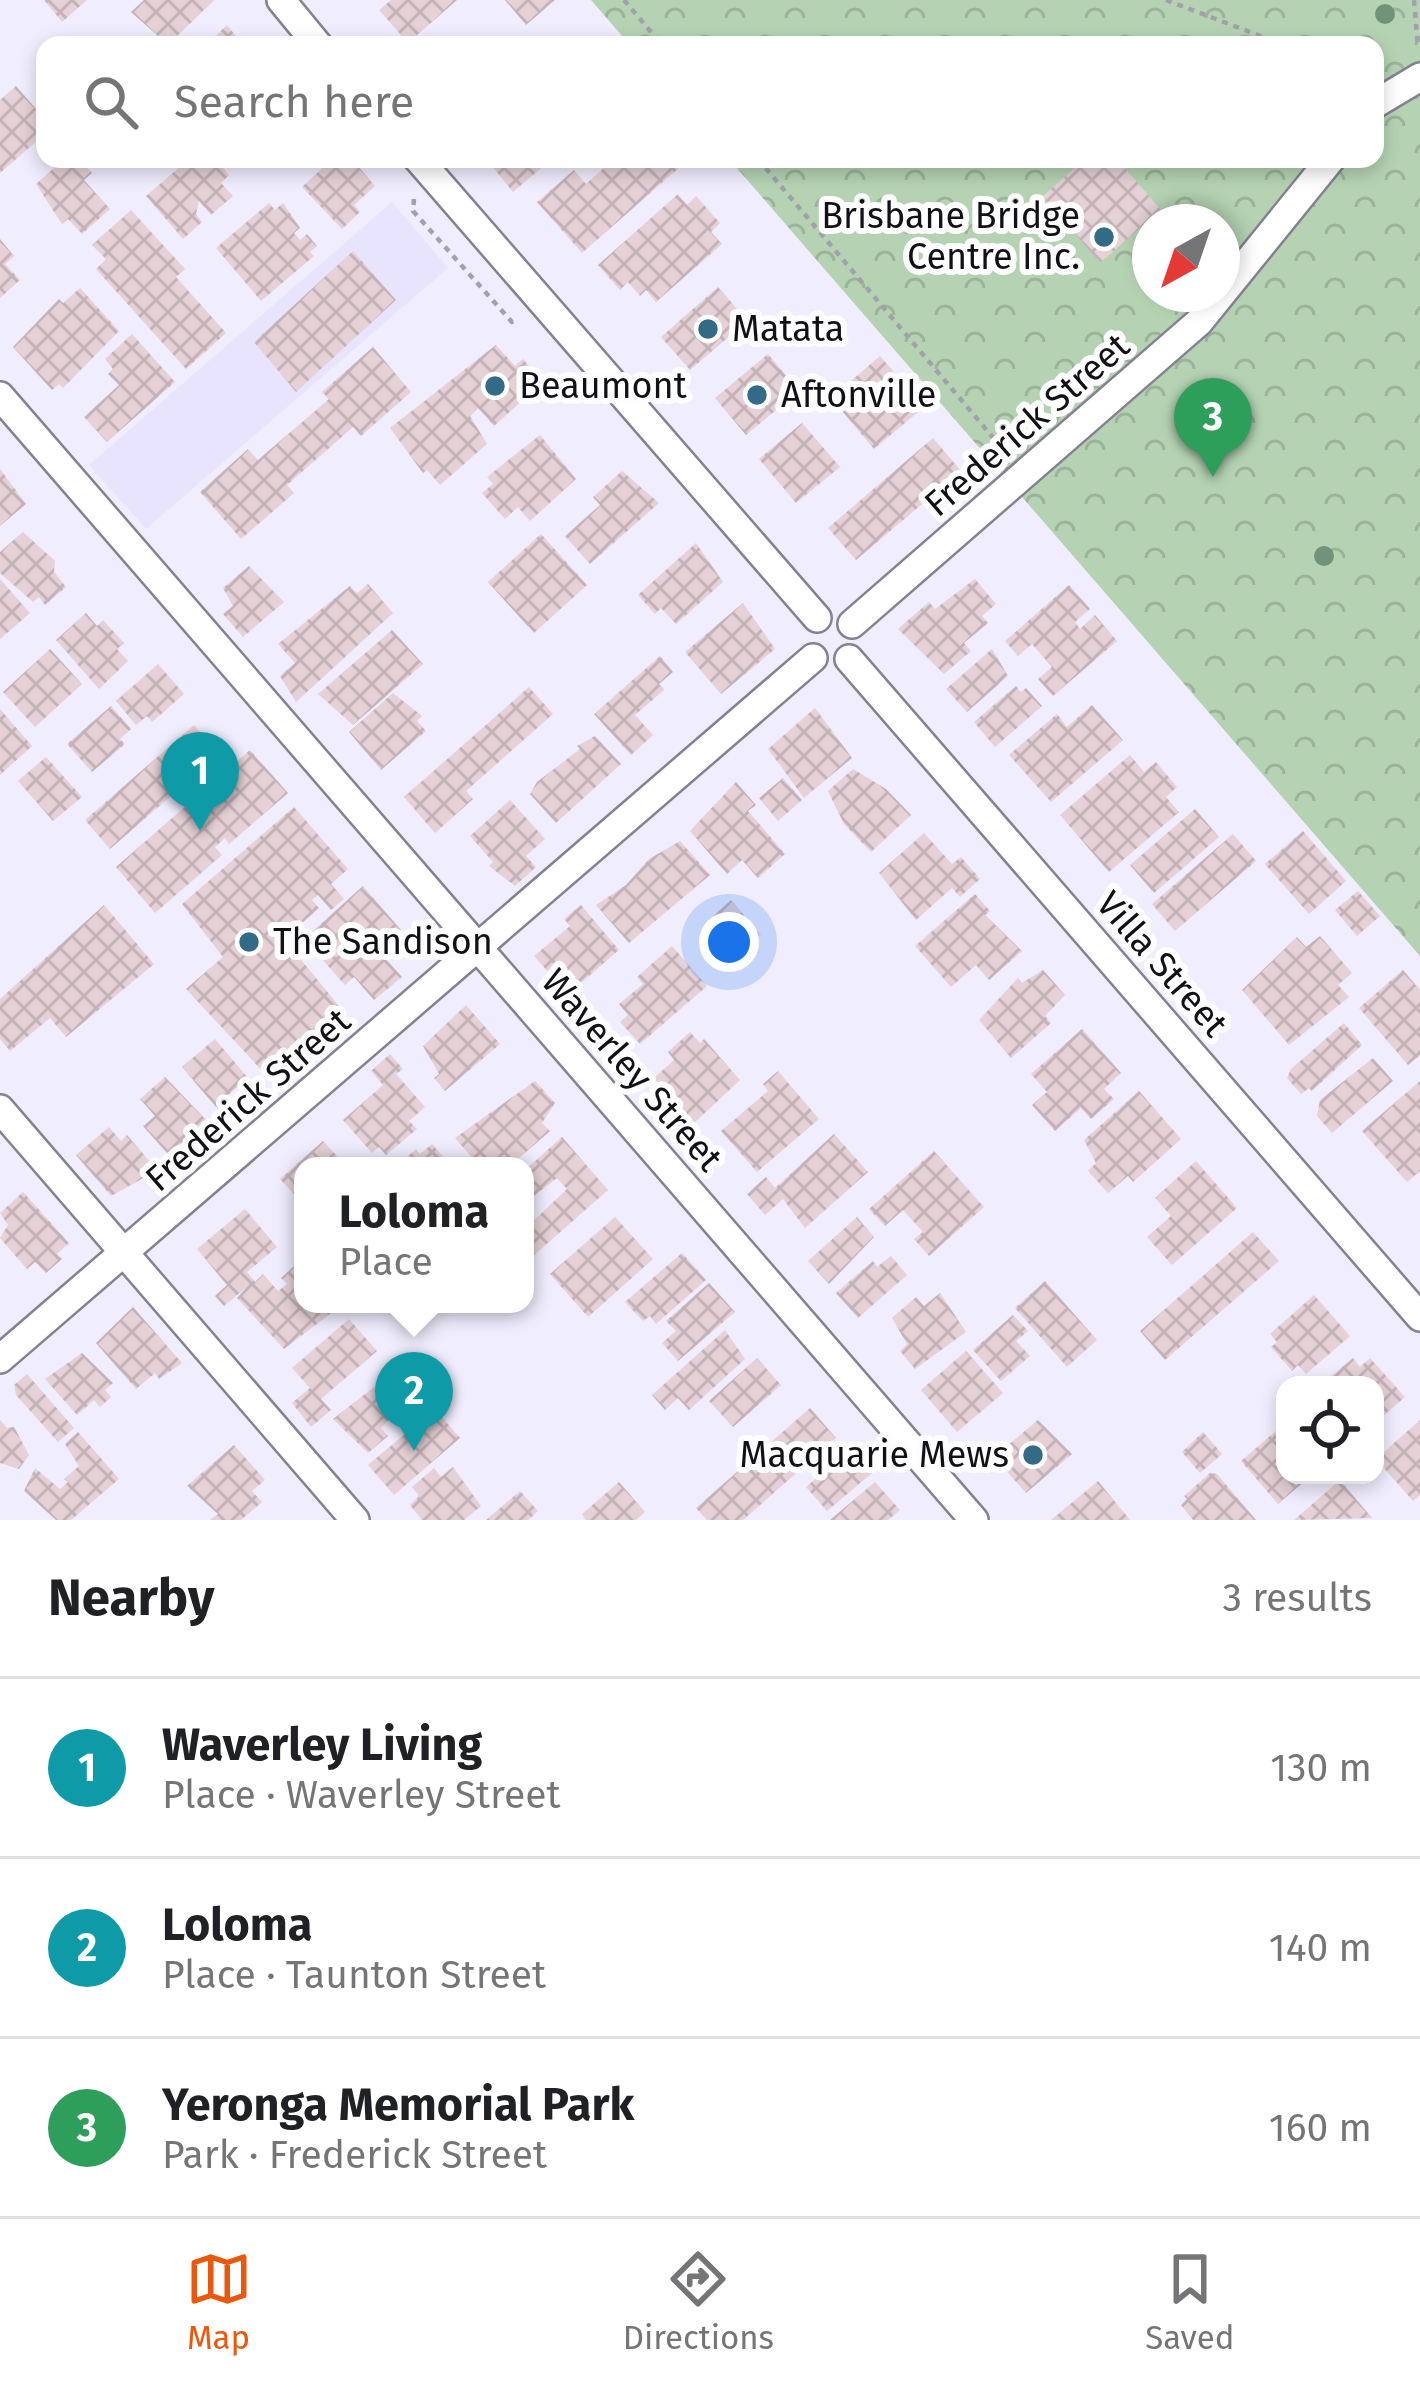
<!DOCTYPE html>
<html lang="en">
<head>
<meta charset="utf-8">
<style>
  :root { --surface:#fff; --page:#f6f6f6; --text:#202124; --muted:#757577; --line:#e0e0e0; --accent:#ea580c }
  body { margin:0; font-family:"Fira Sans",sans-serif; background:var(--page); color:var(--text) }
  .controls { position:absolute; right:36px; bottom:36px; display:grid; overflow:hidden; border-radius:24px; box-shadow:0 6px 18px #0003 }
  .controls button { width:108px; height:108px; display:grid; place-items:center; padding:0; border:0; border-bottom:3px solid var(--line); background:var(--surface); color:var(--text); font:60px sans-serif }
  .compass { position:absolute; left:1132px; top:204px; width:108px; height:108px; border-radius:50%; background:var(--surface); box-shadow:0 6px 18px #0003; rotate:220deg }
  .you { position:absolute; left:729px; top:942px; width:42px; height:42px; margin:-30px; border:9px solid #fff; border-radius:50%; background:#1a73e8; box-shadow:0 0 0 18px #1a73e833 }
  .badge { display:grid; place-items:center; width:78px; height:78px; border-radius:50%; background:var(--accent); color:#fff; font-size:39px; font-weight:700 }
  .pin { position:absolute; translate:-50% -99px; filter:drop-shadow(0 3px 6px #0008) }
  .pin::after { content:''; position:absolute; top:63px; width:42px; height:36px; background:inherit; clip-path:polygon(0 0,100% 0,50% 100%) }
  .popup { position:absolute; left:294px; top:1157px; width:240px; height:156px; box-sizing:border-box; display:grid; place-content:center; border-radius:24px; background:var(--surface); filter:drop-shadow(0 3px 9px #0005); font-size:39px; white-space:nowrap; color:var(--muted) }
  .popup b { font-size:45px; color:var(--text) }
  .popup::after { content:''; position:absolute; left:50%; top:100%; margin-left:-24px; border:24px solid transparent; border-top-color:var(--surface) }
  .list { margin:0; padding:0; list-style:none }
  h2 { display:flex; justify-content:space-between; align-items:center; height:156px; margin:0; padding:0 48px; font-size:51px }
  h2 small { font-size:39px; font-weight:400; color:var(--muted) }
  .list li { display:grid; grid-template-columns:78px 1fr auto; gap:36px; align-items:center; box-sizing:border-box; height:180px; padding:0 48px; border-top:3px solid var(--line) }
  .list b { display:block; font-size:45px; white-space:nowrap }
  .list p { margin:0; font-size:39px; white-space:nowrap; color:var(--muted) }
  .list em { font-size:39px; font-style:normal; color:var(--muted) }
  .icon { flex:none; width:66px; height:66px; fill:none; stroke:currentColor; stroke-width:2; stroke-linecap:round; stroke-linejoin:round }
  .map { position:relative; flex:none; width:1420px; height:1520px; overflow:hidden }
  .search { position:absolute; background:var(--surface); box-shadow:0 6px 18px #0003; left:36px; right:36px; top:36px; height:132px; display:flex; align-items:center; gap:30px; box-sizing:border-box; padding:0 42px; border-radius:24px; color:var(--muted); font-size:45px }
  .sheet { height:696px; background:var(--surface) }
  nav { display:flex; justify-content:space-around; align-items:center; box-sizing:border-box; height:168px; border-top:3px solid var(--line); background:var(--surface); font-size:33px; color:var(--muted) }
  nav a { display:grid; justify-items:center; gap:6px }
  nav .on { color:var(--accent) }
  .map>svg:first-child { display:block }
</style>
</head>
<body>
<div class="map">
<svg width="1420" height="1520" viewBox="0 0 1420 1520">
  <defs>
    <pattern id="park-crowns" width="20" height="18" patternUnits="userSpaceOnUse" patternTransform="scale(3)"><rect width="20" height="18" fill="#b5d3b3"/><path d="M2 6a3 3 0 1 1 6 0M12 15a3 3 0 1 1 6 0" fill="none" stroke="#9bb499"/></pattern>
    <pattern id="building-cross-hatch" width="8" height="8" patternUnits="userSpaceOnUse" patternTransform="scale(3)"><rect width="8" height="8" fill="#e5d1d6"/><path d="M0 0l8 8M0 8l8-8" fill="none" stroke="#c3b2b7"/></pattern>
  </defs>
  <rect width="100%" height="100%" fill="#f0edfe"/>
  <path fill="#e8e4fd" d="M392,202L448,268L146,529L89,465Z"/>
  <path fill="url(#park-crowns)" fill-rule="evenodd" d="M591,0H1420V956L729,159H1375V45H630ZM1150,222H1222V294H1150Z"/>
  <path fill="url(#building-cross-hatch)" d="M44,0H87L62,22Z
    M144,0H214L168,45L131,12Z
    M391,0H457L408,43L379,10Z
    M505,0H555L526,25Z
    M227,25L243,45H191L200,37L207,44Z
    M16,86L45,119V134L0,173V100Z
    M64,159H79L92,173L84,180L110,209L82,234L68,219L62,224L36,184Z
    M189,159H216L229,175L221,183L233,196L211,215L199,201L196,214L202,222L183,239L146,196Z
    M332,159H352L375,186L354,205L360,212L342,229L302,187Z
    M486,159H552L513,192Z
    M614,159H689L582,253L537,202L574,170L586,184Z
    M1085,159H1117L1161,210L1100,263L1043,196Z
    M678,194L687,205L696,196L720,223L711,232L722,244L656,302L646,290L640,296L628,282L620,290L598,265Z
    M269,203L275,210L283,203L300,228L294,233L300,240L307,234L317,246L310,252L314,256L261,301L216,248Z
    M131,210L185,269L176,277L226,333L186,369L96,269L106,259L92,245Z
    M0,239L14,256L5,264L20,280L0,298Z
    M353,251L396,300L296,392L254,342Z
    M718,287L751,325L736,339L732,334L690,370L661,337Z
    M80,288L119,331L63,388L59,384L52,390L13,347L59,299L63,303Z
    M132,334L175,382L107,442L84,417L119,385L108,374L113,369L105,359Z
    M496,345L515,366L523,359L543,382L494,426L478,408L470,416L487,444L440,485L427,470L423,473L390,428Z
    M373,347L411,392L361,436L353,427L287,485L294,493L241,539L200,492L248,449L258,460L329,399L322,392Z
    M768,354L799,391L746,435L715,398Z
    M880,356L924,407L874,449L831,398Z
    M802,423L840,467L796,503L759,459Z
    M540,435L576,479L530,521L518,507L505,519L482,493L493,484L487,477Z
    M933,438L961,471L856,560L828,528Z
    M0,469L26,504L0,526Z
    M622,471L659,503L590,564L565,536L600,505L593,497Z
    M23,532L55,561L54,572L66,587L45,605L39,597L33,602L0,573V552Z
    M541,534L587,585L534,633L488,582Z
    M696,543L723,582L676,624L661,608L655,614L638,595Z
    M249,566L284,602L243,637L223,614L233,606L223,588Z
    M0,579L30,613L0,639Z
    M975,579L996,604L982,616L988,623L964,643L971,651L944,674L898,629L929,602L935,609Z
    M368,584L393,613L296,702L280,676L295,663L278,644L350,586L357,593Z
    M1069,585L1090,609L1075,622L1080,629L1095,615L1117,641L1053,696L1038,679L1052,667L1032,644L1018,656L1005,641Z
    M743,603L775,649L721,694L685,652Z
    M86,613L97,626L103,620L124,643L117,649L128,661L99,689L56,640Z
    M392,630L423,664L353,725L318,694Z
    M50,649L82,684L35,727L3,692Z
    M992,649L1008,676L967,712L946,689Z
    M660,656L673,672L659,684L664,690L635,715L653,735L631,755L594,714Z
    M158,664L184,694L152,722L147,716L136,725L116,701Z
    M1016,686L1021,692L1026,688L1042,706L995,747L974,722Z
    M529,687L553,714L466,791L473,799L435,833L404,797Z
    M393,693L422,716L417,721L426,731L381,770L349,732Z
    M1092,705L1123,740L1051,802L1009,755L1057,714L1067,727Z
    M111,706L131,729L120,739L125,744L92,772L67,744Z
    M815,708L852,758L804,798L768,749Z
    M0,709L32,746L0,775Z
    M194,725L219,754L110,849L85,820Z
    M595,736L621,764L556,823L530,794L537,782L580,749L577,746Z
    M250,750L288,793L229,844L225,838L215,847L222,855L155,913L116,867Z
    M1130,755L1144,772L1156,762L1177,787L1166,797L1179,812L1109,872L1060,815Z
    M46,757L82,797L53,821L18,781Z
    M853,769L886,789L911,815L871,852L844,824L828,791Z
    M783,778L802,800L778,821L759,798Z
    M736,782L756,805L748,811L785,854L758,878L742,860L727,874L690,831Z
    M510,800L545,839L526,856L536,867L515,886L489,866L493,862L470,836Z
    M294,807L348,869L331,884L344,899L331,910L318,895L312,900L319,908L284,939L343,1011L268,1077L186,989L223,957L182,904Z
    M1195,809L1219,837L1154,893L1130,865Z
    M1303,831L1346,881L1309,914L1265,864Z
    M924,833L952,864L961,857L980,879L960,897L952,888L916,920L879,873Z
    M1233,834L1256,861L1175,931L1152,904Z
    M680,841L710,875L629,943L596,905L626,885L649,859Z
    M363,886L401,930L378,950L402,977L374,1000L354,977L345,985L304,939Z
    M1358,891L1380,916L1357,936L1335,910Z
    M975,894L990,911L985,915L1022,951L989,980L976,965L951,987L915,946Z
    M731,900L761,935L736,957L711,918Z
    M104,905L154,964L66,1037L50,1018L10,1051L0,1039V999Z
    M581,905L619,950L568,994L534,956L570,926L564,919Z
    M1320,936L1352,973L1338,985L1349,997L1289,1045L1242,990L1297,937L1306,947Z
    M672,946L707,986L640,1044L620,1022L628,1015L619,1004L643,984L637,977Z
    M1043,970L1065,995L1045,1016L1051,1023L1011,1058L979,1020L1018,978L1022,983Z
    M1403,970L1420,990V1055L1408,1065L1359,1008Z
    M466,1005L500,1044L445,1091L434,1078L439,1074L423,1046Z
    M1344,1023L1362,1045L1312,1091L1309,1088L1301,1094L1287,1078L1291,1069Z
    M1082,1029L1121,1073L1104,1089L1114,1099L1091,1119L1081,1108L1055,1131L1032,1105L1047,1092L1031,1074Z
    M690,1032L700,1043L704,1039L740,1080L676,1140L657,1119L676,1103L654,1078L674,1060L668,1052Z
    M215,1039L248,1078L228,1095L234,1102L221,1113L182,1067Z
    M390,1054L403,1069L396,1074L425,1107L409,1121L417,1129L386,1155L379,1147L372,1153L343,1120L383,1085L371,1071Z
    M1373,1058L1393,1081L1332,1133L1317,1116L1320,1100Z
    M778,1071L819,1119L757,1172L721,1131L768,1091L763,1084Z
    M165,1077L210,1124L167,1153L143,1126L155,1116L140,1099Z
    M535,1081L555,1103L542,1123L550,1131L510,1166H469L475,1161L455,1138Z
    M1420,1081V1171L1407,1182L1362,1131Z
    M1139,1091L1181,1139L1133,1182L1128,1176L1108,1193L1088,1171L1096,1163L1084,1140Z
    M109,1127L121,1141L127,1135L151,1163L142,1170L147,1176L111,1196L76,1155Z
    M834,1134L868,1172L805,1228L783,1199L765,1215L747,1194L766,1177L775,1188Z
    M562,1137L608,1190L525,1263V1229L567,1189L557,1178L525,1203V1170Z
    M323,1141L346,1166H303V1204L280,1179Z
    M432,1144L451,1166H397L416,1149L420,1154Z
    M934,1151L984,1207L929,1256L914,1239L923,1232L903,1210L885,1226L869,1209Z
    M1196,1161L1237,1208L1172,1265L1147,1237L1171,1216L1155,1198Z
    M23,1192L69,1243L57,1254L62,1259L46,1273L35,1262L27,1269L0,1238L8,1225L0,1213Z
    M245,1209L277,1247L247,1272L255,1282L263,1274L278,1291L287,1284L281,1278L303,1258V1304H343L284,1349L237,1298L247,1287L224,1306L215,1296L227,1285L197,1249Z
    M615,1217L653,1259L588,1317L550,1274Z
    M857,1217L874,1237L829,1284L808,1261Z
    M1253,1232L1279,1261L1165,1360L1140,1331Z
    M682,1253L706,1280L656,1324L650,1316L643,1321L625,1302Z
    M891,1256L907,1275L858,1318L836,1293L873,1261L877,1267Z
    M1045,1281L1097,1340L1067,1367L1015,1308Z
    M709,1283L735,1312L678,1361L662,1343L676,1331L666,1321Z
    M940,1293L966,1332L915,1369L900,1351L907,1344L892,1318L916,1297L924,1306Z
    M1314,1295L1350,1336L1306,1374L1298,1365L1292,1371L1271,1347L1277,1342L1270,1334Z
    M133,1307L182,1363L159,1379L155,1373L136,1389L96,1343Z
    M1013,1315L1028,1331L1016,1341L1030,1356L1001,1381L973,1350Z
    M349,1319L377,1351L321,1399L331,1410L311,1427L292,1403L310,1388L292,1368Z
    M725,1330L745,1359L689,1410L678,1398L665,1410L652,1395Z
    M966,1351L1003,1393L957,1432L921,1390Z
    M82,1353L113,1383L105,1390L111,1397L100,1407L94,1400L77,1415L45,1379Z
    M757,1358L781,1385L733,1427L709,1401Z
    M1353,1358L1360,1367L1370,1358L1405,1397L1375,1423V1385H1335L1329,1378Z
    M392,1373L412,1395L381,1428L388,1436L368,1453L333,1419Z
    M27,1374L74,1428L58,1442L16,1395L14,1385Z
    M428,1401L460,1438L394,1495L368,1465L417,1424L410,1416Z
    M810,1408L836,1438L743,1520H707L696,1508Z
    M0,1420L7,1428L14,1427L29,1455L19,1469L0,1463Z
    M1038,1420L1072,1454L1026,1493L994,1457Z
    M1420,1420V1495L1413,1501L1376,1459Z
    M1285,1423V1475H1312L1278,1504L1241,1461Z
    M78,1432L119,1479L71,1520H56L24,1491L35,1468L60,1489L68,1482L64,1479L79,1466L65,1444Z
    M1203,1432L1222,1454L1200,1473L1182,1452Z
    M857,1443L878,1468L827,1511L806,1487Z
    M234,1445L265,1480L252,1491L262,1502L241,1520H210L218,1514L187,1486Z
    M453,1467L481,1506L464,1520H422L410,1505L419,1496L412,1487L434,1468L441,1477Z
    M1210,1473L1217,1474L1256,1520H1193L1181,1505L1187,1499L1184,1496Z
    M1340,1480L1372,1518L1294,1520Z
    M1098,1481L1130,1520H1051Z
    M619,1482L645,1512L636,1520H586L582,1514Z
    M875,1482L900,1510L888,1520H830Z
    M520,1491L538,1511L528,1520H486Z"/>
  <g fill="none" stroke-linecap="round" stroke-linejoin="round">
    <defs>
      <path id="minor" d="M281,0L318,45
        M1375,104L1420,77
        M418,159L817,618
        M0,396L974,1520
        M852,624L1199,322L1331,159
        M849,659L1420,1317
        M0,1109L355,1520
        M0,1359L813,658"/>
    </defs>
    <use href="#minor" stroke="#848292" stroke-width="32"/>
    <path stroke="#a3a0ad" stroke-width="4.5" stroke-dasharray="6 6" stroke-linecap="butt" d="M624,0L662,45
      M1166,0L1284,45
      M1414,0L1418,48
      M758,159L1006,453
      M414,199L413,211L512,322L518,318"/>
    <use href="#minor" stroke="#fff" stroke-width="27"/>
  </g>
  <g fill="#709379">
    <circle cx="1385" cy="14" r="10"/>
    <circle cx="1324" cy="556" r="10"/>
  </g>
  <g fill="#336a85" stroke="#fdfdfd" stroke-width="4.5">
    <circle cx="1104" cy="237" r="12"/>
    <circle cx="708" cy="329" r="12"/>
    <circle cx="495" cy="386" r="12"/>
    <circle cx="757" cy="395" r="12"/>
    <circle cx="249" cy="942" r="12"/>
    <circle cx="1033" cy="1455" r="12"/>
  </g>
  <g text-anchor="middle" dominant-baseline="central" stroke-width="12" stroke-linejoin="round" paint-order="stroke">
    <g font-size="36" fill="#111016" stroke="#fdfdfd" text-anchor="start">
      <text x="1080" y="216" text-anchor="end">Brisbane Bridge<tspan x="1080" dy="41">Centre Inc.</tspan></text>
      <text x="732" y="329">Matata</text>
      <text x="519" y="386">Beaumont</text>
      <text x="781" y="395">Aftonville</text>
      <text x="273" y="942">The Sandison</text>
      <text x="1009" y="1455" text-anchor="end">Macquarie Mews</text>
    </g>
    <g font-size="36" fill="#111016" stroke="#fdfdfd">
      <text transform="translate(1027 425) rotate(-41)">Frederick Street</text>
      <text transform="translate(1162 964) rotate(49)">Villa Street</text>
      <text transform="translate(632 1070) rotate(49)">Waverley Street</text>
      <text transform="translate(248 1100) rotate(-41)">Frederick Street</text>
    </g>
  </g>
</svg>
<div class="controls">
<button><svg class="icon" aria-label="locate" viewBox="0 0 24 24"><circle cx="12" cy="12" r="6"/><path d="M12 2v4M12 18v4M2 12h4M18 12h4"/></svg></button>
</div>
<svg class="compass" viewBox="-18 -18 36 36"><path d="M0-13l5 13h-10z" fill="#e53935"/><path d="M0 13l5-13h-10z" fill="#757577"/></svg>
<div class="you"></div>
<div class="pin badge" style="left:200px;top:831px;background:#0f9aa8">1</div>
<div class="pin badge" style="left:414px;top:1451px;background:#0f9aa8">2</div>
<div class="popup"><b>Loloma</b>Place</div>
<div class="pin badge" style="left:1213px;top:477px;background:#2e9e5b">3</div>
<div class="search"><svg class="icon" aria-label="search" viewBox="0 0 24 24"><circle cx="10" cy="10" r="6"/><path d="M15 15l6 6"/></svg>Search here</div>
</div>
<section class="sheet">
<h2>Nearby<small>3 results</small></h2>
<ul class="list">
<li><span class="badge" style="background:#0f9aa8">1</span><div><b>Waverley Living</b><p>Place · Waverley Street</p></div><em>130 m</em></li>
<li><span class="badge" style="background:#0f9aa8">2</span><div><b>Loloma</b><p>Place · Taunton Street</p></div><em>140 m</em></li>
<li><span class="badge" style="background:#2e9e5b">3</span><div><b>Yeronga Memorial Park</b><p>Park · Frederick Street</p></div><em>160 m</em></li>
</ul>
</section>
<nav>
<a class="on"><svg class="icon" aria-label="map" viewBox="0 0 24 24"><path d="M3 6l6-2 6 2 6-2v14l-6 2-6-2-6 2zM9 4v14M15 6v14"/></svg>Map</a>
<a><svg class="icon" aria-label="directions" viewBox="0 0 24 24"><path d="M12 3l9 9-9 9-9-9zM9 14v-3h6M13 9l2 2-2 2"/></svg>Directions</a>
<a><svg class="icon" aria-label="saved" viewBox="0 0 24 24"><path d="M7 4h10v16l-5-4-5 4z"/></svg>Saved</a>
</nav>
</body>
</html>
